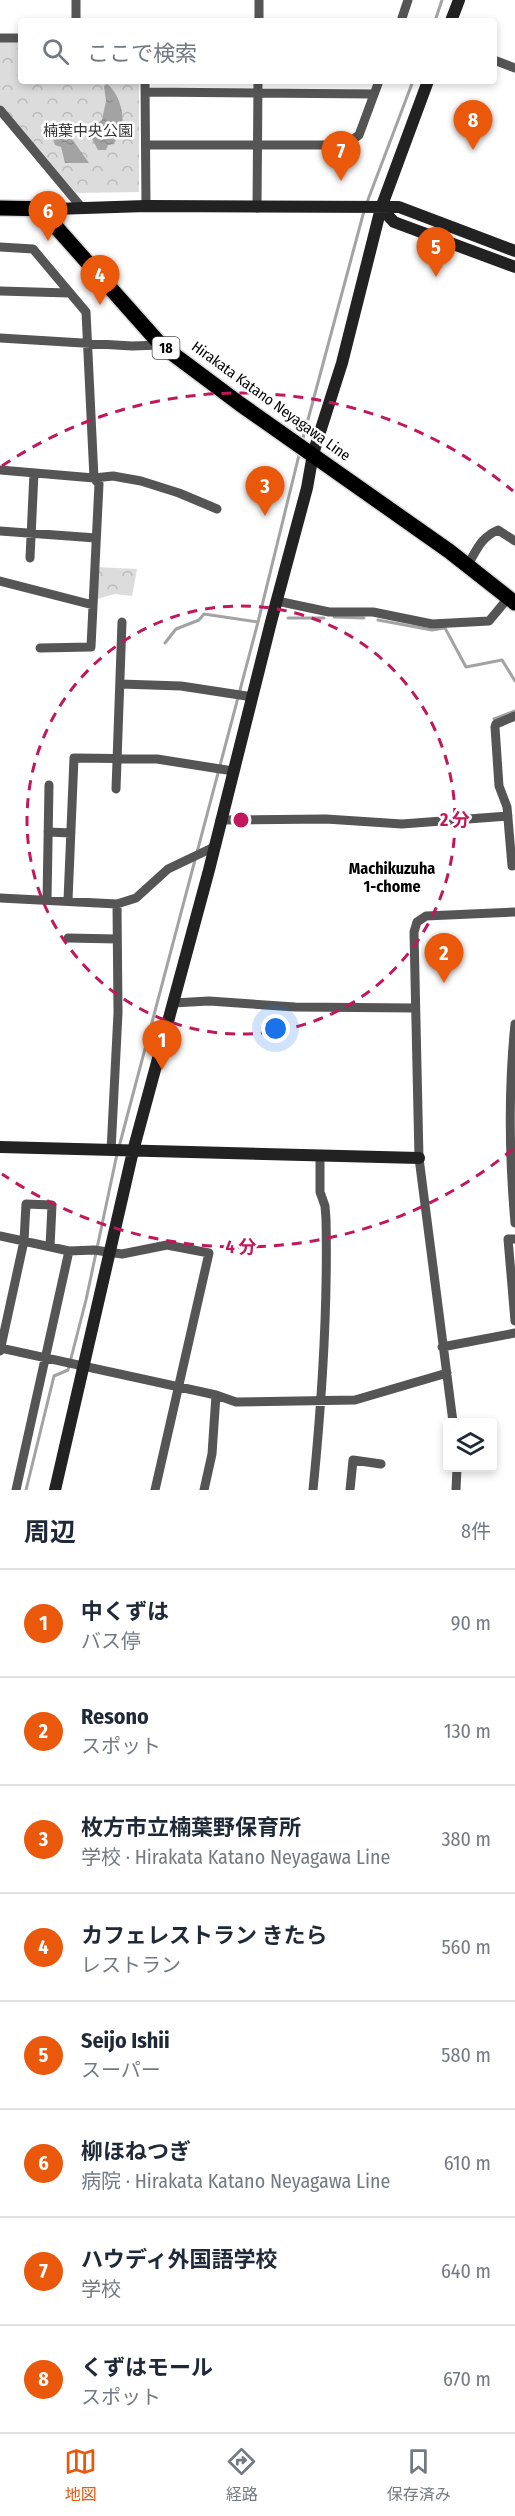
<!DOCTYPE html>
<html lang="ja">
<head>
<meta charset="utf-8">
<style>
  :root { --surface:#fff; --page:#f2f2f3; --text:#1f2937; --muted:#747a83; --line:#e0e1e3; --accent:#ea580c }
  body { margin:0; font-family:"Fira Sans Condensed","Noto Sans JP",sans-serif; background:var(--page); color:var(--text) }
  .controls { position:absolute; right:18px; bottom:18px; display:grid; overflow:hidden; border-radius:6px; box-shadow:0 3px 9px #0003 }
  .controls button { width:54px; height:54px; display:grid; place-items:center; padding:0; border:0; border-bottom:2px solid var(--line); background:var(--surface); color:var(--text); font:30px sans-serif }
  .you { position:absolute; left:276px; top:1029px; width:21px; height:21px; margin:-15px; border:4px solid #fff; border-radius:50%; background:#1a73e8; box-shadow:0 0 0 9px #1a73e833 }
  .badge { display:grid; place-items:center; width:39px; height:39px; border-radius:50%; background:var(--accent); color:#fff; font-size:20px; font-weight:700 }
  .pin { position:absolute; translate:-50% -50px; filter:drop-shadow(0 2px 3px #0008) }
  .pin::after { content:''; position:absolute; top:32px; width:21px; height:18px; background:inherit; clip-path:polygon(0 0,100% 0,50% 100%) }
  .list { margin:0; padding:0; list-style:none }
  h2 { display:flex; justify-content:space-between; align-items:center; height:78px; margin:0; padding:0 24px; font-size:26px }
  h2 small { font-size:20px; font-weight:400; color:var(--muted) }
  .list li { display:grid; grid-template-columns:39px 1fr auto; gap:18px; align-items:center; box-sizing:border-box; height:108px; padding:0 24px; border-top:2px solid var(--line) }
  .list b { display:block; font-size:22px; white-space:nowrap }
  .list p { margin:0; font-size:20px; white-space:nowrap; color:var(--muted) }
  .list em { font-size:20px; font-style:normal; color:var(--muted) }
  .icon { flex:none; width:33px; height:33px; fill:none; stroke:currentColor; stroke-width:2; stroke-linecap:round; stroke-linejoin:round }
  .map { position:relative; flex:none; width:515px; height:1490px; overflow:hidden }
  .search { position:absolute; background:var(--surface); box-shadow:0 3px 9px #0003; left:18px; right:18px; top:18px; height:66px; display:flex; align-items:center; gap:15px; box-sizing:border-box; padding:0 21px; border-radius:6px; color:var(--muted); font-size:22px }
  .sheet { height:942px; background:var(--surface) }
  nav { display:flex; justify-content:space-around; align-items:center; box-sizing:border-box; height:84px; border-top:2px solid var(--line); background:var(--surface); font-size:16px; color:var(--muted) }
  nav a { display:grid; justify-items:center; gap:3px }
  nav .on { color:var(--accent) }
  .map>svg:first-child { display:block }
</style>
</head>
<body>
<div class="map">
<svg width="515" height="1490" viewBox="0 0 515 1490">
  <defs>
    <pattern id="park-crowns" width="20" height="18" patternUnits="userSpaceOnUse" patternTransform="scale(1.5)"><rect width="20" height="18" fill="#dcdcdc"/><path d="M2 6a3 3 0 1 1 6 0M12 15a3 3 0 1 1 6 0" fill="none" stroke="#bbb"/></pattern>
    <pattern id="water-ripples" width="26" height="14" patternUnits="userSpaceOnUse" patternTransform="scale(1.5)"><rect width="26" height="14" fill="#a3a3a3"/><path d="M2 4q2-2 4 0t4 0M15 11q2-2 4 0t4 0" fill="none" stroke="#8b8b8b"/></pattern>
  </defs>
  <rect width="100%" height="100%" fill="#fff"/>
  <path fill="url(#park-crowns)" d="M0,42H21V81H139V192L76,193L0,105Z
    M95,567L137,569L132,596L115,594L93,600Z"/>
  <path fill="url(#water-ripples)" d="M107,84C119,93 126,116 121,130C119,135 116,139 114,144L108,145L106,150H98L88,131L102,120L106,101L104,86Z
    M52,136L72,139L89,163H65L61,147L55,145Z"/>
  <g fill="none" stroke-linecap="round" stroke-linejoin="round">
    <path stroke="#a3a3a3" stroke-width="3" d="M435,21L442,0
      M366,205L413,81
      M302,442L364,211
      M334,617L364,618
      M288,618H324
      M378,620L432,630L445,628L466,667L502,660L515,681
      M165,643L176,629L199,620L204,614L258,622
      M494,719L515,711
      M119,1147L258,622L300,451
      M26,1490L54,1376L68,1370L86,1300L117,1154"/>
    <defs>
      <path id="primary" d="M0,208L54,209L56,227L161,345L240,404L449,551L515,603"/>
    </defs>
    <use href="#primary" stroke="#dbdbdb" stroke-width="18"/>
    <path stroke="#555" stroke-width="9" d="M76,0V21
      M259,21V0
      M401,21L408,0
      M0,38H21
      M494,60L515,68
      M145,81L146,206
      M145,92L374,94
      M0,110L82,208
      M146,145H345L359,135L379,81
      M257,208L258,81
      M0,247L33,249L86,312L94,478L99,484L91,647L40,648
      M0,291L69,293
      M0,338L132,346L161,345
      M0,470L94,478L113,476L141,481L179,493L217,509
      M0,531L96,538
      M30,558L34,473
      M467,566C477,550 480,538 498,530L515,541
      M0,581L93,605
      M277,601L329,612H373L432,624L489,621L508,598
      M120,684L181,686L253,697
      M515,716L496,724L495,727L499,786L507,807L512,866L515,865
      M116,789L122,622
      M220,820L326,819L402,824L508,816
      M48,832L71,833
      M0,898L117,904L136,898L168,869L214,847
      M47,900L49,785
      M68,900L74,758L157,759L233,771
      M68,938L117,939
      M173,1003L209,1001L295,1007L415,1008
      M515,1024C508,1092 509,1155 515,1223
      M111,1151L118,1013L117,904
      M0,1236L69,1251L94,1250L122,1254L167,1245L209,1253L155,1490
      M515,1239H508L515,1321
      M442,1347L515,1333
      M0,1348L216,1395L236,1402L355,1400L447,1373
      M0,1351L24,1241L26,1204L52,1205L50,1247
      M453,1422L419,1158L414,932L417,922L426,916L515,912
      M16,1490L69,1251
      M204,1490L212,1454L216,1395
      M313,1490C322,1400 328,1309 326,1219L325,1206L320,1192V1156
      M350,1490L353,1460L381,1464
      M456,1490L457,1468"/>
    <path stroke="#222" stroke-width="12" d="M451,21L459,0
      M381,208L394,222L515,267
      M54,209L146,206L399,207L515,251
      M0,1147L419,1158
      M55,1490L133,1151L209,870L271,622L307,488L313,454L342,363L381,208L428,81"/>
    <use href="#primary" stroke="#000" stroke-width="15"/>
  </g>
  <g fill="none" stroke="#c2185b" stroke-width="3" stroke-dasharray="10 8">
    <circle cx="241" cy="820" r="214"/>
    <path d="M513 1149A427 427 0 0 1 2 1174M2 466A427 427 0 0 1 513 491"/>
  </g>
  <g text-anchor="middle" dominant-baseline="central" stroke-width="5" stroke-linejoin="round" paint-order="stroke">
    <rect fill="#fff" stroke="#4c4c4c" stroke-width="1.5" x="152.5" y="337" width="27" height="22" rx="4.5"/>
    <g font-size="14" font-weight="bold" fill="#000">
      <text x="166" y="348">18</text>
    </g>
    <g font-size="15" fill="#333" stroke="#fff">
      <text x="88" y="131">楠葉中央公園</text>
    </g>
    <g font-size="15" fill="#000" stroke="#fff">
      <text transform="translate(271 401) rotate(36)">Hirakata Katano Neyagawa Line</text>
    </g>
    <g font-size="16" font-weight="bold" fill="#000" stroke="#fff">
      <text x="392" y="868">Machikuzuha<tspan x="392" dy="18">1-chome</tspan></text>
    </g>
  </g>
  <circle cx="241" cy="820" r="9" fill="#c2185b" stroke="#fff" stroke-width="3"/>
  <g font-size="18" text-anchor="middle" font-weight="bold" fill="#c2185b" stroke="#fff" stroke-width="5" stroke-linejoin="round" paint-order="stroke">
    <text x="455" y="826">2 分</text>
    <text x="241" y="1253">4 分</text>
  </g>
</svg>
<div class="controls">
<button><svg class="icon" aria-label="layers" viewBox="0 0 24 24"><path d="M12 4l9 5-9 5-9-5zM3 14l9 5 9-5"/></svg></button>
</div>
<div class="you"></div>
<div class="pin badge" style="left:162px;top:1070px">1</div>
<div class="pin badge" style="left:444px;top:983px">2</div>
<div class="pin badge" style="left:265px;top:516px">3</div>
<div class="pin badge" style="left:100px;top:305px">4</div>
<div class="pin badge" style="left:436px;top:277px">5</div>
<div class="pin badge" style="left:48px;top:241px">6</div>
<div class="pin badge" style="left:341px;top:181px">7</div>
<div class="pin badge" style="left:473px;top:150px">8</div>
<div class="search"><svg class="icon" aria-label="search" viewBox="0 0 24 24"><circle cx="10" cy="10" r="6"/><path d="M15 15l6 6"/></svg>ここで検索</div>
</div>
<section class="sheet">
<h2>周辺<small>8件</small></h2>
<ul class="list">
<li><span class="badge">1</span><div><b>中くずは</b><p>バス停</p></div><em>90 m</em></li>
<li><span class="badge">2</span><div><b>Resono</b><p>スポット</p></div><em>130 m</em></li>
<li><span class="badge">3</span><div><b>枚方市立楠葉野保育所</b><p>学校 · Hirakata Katano Neyagawa Line</p></div><em>380 m</em></li>
<li><span class="badge">4</span><div><b>カフェレストラン きたら</b><p>レストラン</p></div><em>560 m</em></li>
<li><span class="badge">5</span><div><b>Seijo Ishii</b><p>スーパー</p></div><em>580 m</em></li>
<li><span class="badge">6</span><div><b>柳ほねつぎ</b><p>病院 · Hirakata Katano Neyagawa Line</p></div><em>610 m</em></li>
<li><span class="badge">7</span><div><b>ハウディ外国語学校</b><p>学校</p></div><em>640 m</em></li>
<li><span class="badge">8</span><div><b>くずはモール</b><p>スポット</p></div><em>670 m</em></li>
</ul>
</section>
<nav>
<a class="on"><svg class="icon" aria-label="map" viewBox="0 0 24 24"><path d="M3 6l6-2 6 2 6-2v14l-6 2-6-2-6 2zM9 4v14M15 6v14"/></svg>地図</a>
<a><svg class="icon" aria-label="directions" viewBox="0 0 24 24"><path d="M12 3l9 9-9 9-9-9zM9 14v-3h6M13 9l2 2-2 2"/></svg>経路</a>
<a><svg class="icon" aria-label="saved" viewBox="0 0 24 24"><path d="M7 4h10v16l-5-4-5 4z"/></svg>保存済み</a>
</nav>
</body>
</html>
